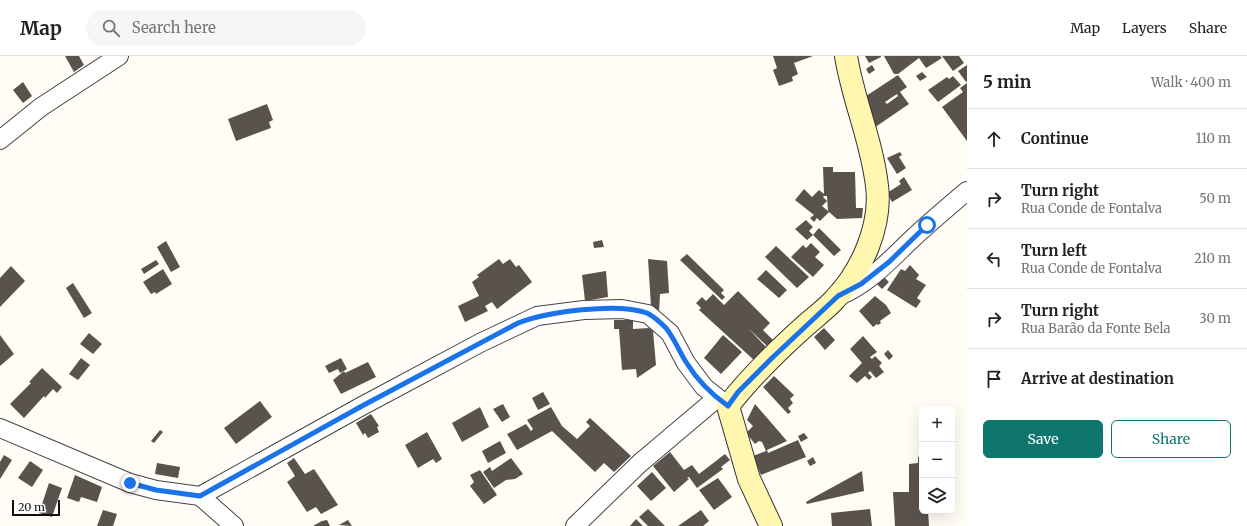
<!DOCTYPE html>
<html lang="en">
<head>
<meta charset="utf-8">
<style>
  :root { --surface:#fff; --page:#f6f6f6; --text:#222; --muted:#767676; --line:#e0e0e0; --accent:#0f766e }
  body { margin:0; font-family:Merriweather,serif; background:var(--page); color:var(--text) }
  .controls { position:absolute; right:12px; bottom:12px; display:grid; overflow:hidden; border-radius:6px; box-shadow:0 4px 16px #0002 }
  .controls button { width:36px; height:36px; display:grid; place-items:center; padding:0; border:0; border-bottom:1px solid var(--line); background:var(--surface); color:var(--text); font:20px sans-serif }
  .scale { position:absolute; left:12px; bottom:10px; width:48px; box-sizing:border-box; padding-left:4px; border:2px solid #111; border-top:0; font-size:11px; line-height:14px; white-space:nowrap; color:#111; -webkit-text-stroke:3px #fff; paint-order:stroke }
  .stop { position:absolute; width:12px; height:12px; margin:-9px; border:3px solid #1a73e8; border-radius:50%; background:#fff }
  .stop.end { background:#1a73e8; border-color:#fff; box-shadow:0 1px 4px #0008 }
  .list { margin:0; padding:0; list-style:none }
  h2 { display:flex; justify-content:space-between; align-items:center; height:52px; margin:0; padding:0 16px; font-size:17px }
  h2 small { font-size:13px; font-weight:400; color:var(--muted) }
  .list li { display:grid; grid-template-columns:26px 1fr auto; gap:12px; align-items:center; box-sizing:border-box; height:60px; padding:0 16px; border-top:1px solid var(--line) }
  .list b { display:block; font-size:15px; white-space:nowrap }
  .list p { margin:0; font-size:13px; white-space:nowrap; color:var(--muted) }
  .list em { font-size:13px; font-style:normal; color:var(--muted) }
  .actions { display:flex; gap:8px; padding:12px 16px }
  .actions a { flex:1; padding:9px 0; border:1px solid var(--accent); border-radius:6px; text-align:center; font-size:14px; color:var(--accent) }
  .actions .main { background:var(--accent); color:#fff }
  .icon { flex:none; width:22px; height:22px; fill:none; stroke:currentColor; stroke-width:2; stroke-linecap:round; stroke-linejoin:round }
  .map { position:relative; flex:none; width:967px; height:470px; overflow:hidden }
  header { display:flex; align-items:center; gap:24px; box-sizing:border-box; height:56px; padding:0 20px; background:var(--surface); border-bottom:1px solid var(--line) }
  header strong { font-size:19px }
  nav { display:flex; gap:22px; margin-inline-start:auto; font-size:14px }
  .search { width:280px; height:36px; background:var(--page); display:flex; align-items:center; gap:10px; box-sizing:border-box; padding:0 14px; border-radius:22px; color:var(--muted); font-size:15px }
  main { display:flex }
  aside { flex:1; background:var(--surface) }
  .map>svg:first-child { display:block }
</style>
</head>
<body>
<header>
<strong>Map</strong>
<div class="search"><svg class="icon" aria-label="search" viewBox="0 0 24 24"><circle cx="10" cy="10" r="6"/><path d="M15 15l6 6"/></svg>Search here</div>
<nav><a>Map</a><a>Layers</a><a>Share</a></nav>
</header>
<main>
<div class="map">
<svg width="967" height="470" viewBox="0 0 967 470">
  <rect width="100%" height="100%" fill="#fffdf5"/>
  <path fill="#5a524d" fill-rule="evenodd" d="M65,0H79L84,9L74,16Z
    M773,0H813L794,7L798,18L792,21L793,25L779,30L773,14L777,12Z
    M865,0H881V1L869,7Z
    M884,0H940L942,2L926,12L919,2L898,18H894Z
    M942,0H959L964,7L953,15Z
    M872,9L875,14L869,18L866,13Z
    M967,9V25L966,26L958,15Z
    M922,16L927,21L920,25L916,20Z
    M898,19L907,31L900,36L909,48L871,74L860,44ZM897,38L898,40L887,48L885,46Z
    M953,20L961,29L938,46L928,34L947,21L949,23Z
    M23,26L32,40L23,47L13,34Z
    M967,27V85L942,51L963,36L960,32Z
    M267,48L273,64L269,66L271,72L236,85L228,63Z
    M900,96L902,99L899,101L906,112L897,118L887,102Z
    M823,111H833V116H855L856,152H863L862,162L837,163L829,156L820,165L817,162L814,166L810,162L814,159L795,144L804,133L812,141L819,134L824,138ZM824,140H827L828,155L822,150L827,145L823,141Z
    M904,121L912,134L892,146L887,137L901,128L899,125Z
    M806,164L813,171L809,175L813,179L807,184L795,173Z
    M819,172L841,194L834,200L813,179Z
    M602,184L604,191L594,192L593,186Z
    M166,185L180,211L171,216L157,191Z
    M811,187L820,196L815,201L824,209L813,221L791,201L803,189L806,192Z
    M776,190L809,221L797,232L765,201Z
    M687,198L724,234L721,237L725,241L722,244L680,204Z
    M499,203L503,208L510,203L516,211L519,209L532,226L497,253L492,246L485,250L488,255L465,266L458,250L479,240L472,226L479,221L477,219Z
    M648,203L667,205L669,237L660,238L659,256L651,250Z
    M156,204L159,208L144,218L141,213Z
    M910,209L919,219L916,223L926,229L917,242L921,245L916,252L887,234L901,213L905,215Z
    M11,210L25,225L0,251V222Z
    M163,213L172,228L156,238L155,236L151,238L143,226Z
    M766,214L787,234L779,242L757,223Z
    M606,215L608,241L585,245L582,219Z
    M884,221L889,226L882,233L877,228Z
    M73,227L92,257L84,262L66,232Z
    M738,235L770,267L763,274L774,285L768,291L748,272L766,291L755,305L699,254L701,252L696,247L702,241L706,245L713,238L724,249Z
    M875,240L886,249L891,257L880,265L881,267L878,269L877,268L873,271L859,255Z
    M614,264H633V273L649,272L653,275L656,309L637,322L636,313L622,314L619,273H614Z
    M824,272L835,284L825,294L814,281Z
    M89,277L102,288L93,298L80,288Z
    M0,279L14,298L0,310Z
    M723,279L742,296L721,318L704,302Z
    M863,280L877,296L870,301L872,303L875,300L882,307L879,310L884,316L876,322L870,315L868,317L872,321L869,324L865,320L857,327L849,320L862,307L850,293Z
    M888,294L893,300L889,304L884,298Z
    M81,302L90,309L78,324L69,318Z
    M341,302L347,313L340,317L338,313L329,317L325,310Z
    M368,306L376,321L341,338L333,324L344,315L345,317Z
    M42,312L62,331L57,337L53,333L45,342L44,340L24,362L10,348L31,327L29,326Z
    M774,320L794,339L790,343L793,347L788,352L791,356L788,358L763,331Z
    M543,336L550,348L538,354L532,342Z
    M260,345L272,361L236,388L224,372Z
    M503,348L510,361L502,366L493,353Z
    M755,348L787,385L767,394L768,397L798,384L806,401L761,419L753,400L766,395L762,386L759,385L755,388L746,377L753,370L747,364Z
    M480,351L489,371L462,386L452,367Z
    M551,351L562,370L577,383L590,370L586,366L590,362L631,400L614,416L604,407L595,416L552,375L517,394L507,378L526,368L531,375L533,373L527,364Z
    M371,358L379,370L377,371L379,376L368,382L365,377L363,379L356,367Z
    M160,374L163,376L154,387L151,385Z
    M427,376L442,403L436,407L433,403L418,412L405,389Z
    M804,377L808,382L801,386L798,380Z
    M500,385L506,397L488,407L482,395Z
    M670,396L684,414L692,409L699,418L725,398L730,404L721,411L723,413L697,432L689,421L687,422L689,423L674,436L653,410Z
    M4,399L12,404L0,423V406Z
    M922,400V455H928L929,470H895L893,436H909V408L918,407V401Z
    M813,401L816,407L810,410L807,405Z
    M294,402L305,418L314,413L338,449L321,458L316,451L307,456L287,426L295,420L287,407Z
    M511,402L523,418L515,423L506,424L494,432L483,416L490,411L492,415Z
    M30,405L43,414L32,431L18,422Z
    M157,407L180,411L178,422L155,418Z
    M480,414L497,439L484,448L470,430L474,426L470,419Z
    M862,415L864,435L807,448L806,446L811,443Z
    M652,416L666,432L651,445L637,430Z
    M75,419L102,431L97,446L81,441L79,446L67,442Z
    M718,422L732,441L714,454L699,434Z
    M49,427L62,432L52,461L39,457Z
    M648,453L665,470H648L639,461Z
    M870,453L872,470H832L831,457Z
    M103,454L117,458L113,470H97Z
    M701,454L709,465L703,470H678Z
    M636,463L643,470H630Z
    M327,464L330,470H313L322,465Z
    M348,464L352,470L339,469L346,465Z"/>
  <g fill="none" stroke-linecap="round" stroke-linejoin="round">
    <defs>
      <path id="minor" d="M0,84L41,51L119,0
        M839,240C868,228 889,205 911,184C929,167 948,151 967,135
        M0,372L130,427L156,434L200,440L234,470
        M200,440L362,350L480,287L537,260L584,254L622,253L648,258L670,277L686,307L704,331L728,350
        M575,470L640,407L717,342"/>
      <path id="secondary" d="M771,470L749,423L728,350C750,321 778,294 806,269C815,261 826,253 835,243C862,215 882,169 877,130C872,85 853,44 846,0"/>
    </defs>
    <use href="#minor" stroke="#444" stroke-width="20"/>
    <use href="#secondary" stroke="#333" stroke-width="24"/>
    <use href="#minor" stroke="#fff" stroke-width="18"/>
    <use href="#secondary" stroke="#fff6b0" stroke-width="22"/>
  </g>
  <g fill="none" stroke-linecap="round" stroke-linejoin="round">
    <path stroke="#1a73e8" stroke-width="5" d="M130,427L156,434L200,440L362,350L518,267C547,256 617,246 647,257C653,260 661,267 666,272C674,282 679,295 686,306C697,324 711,338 728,350L738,336L772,302L838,240L861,228L889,206L927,169"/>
  </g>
</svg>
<div class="controls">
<button>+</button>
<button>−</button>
<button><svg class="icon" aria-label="layers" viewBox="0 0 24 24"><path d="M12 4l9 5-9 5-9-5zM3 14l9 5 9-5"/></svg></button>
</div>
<div class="scale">20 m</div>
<div class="stop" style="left:927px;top:169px"></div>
<div class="stop end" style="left:130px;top:427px"></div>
</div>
<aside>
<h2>5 min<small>Walk · 400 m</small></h2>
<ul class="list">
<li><svg class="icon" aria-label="ahead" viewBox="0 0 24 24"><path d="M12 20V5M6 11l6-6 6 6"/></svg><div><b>Continue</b></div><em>110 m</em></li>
<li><svg class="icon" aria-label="right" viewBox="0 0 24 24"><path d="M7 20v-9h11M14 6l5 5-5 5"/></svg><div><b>Turn right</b><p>Rua Conde de Fontalva</p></div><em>50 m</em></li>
<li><svg class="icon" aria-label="left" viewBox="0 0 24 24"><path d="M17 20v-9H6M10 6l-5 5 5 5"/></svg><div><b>Turn left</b><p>Rua Conde de Fontalva</p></div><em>210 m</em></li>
<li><svg class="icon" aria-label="right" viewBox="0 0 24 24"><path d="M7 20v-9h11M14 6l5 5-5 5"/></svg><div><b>Turn right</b><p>Rua Barão da Fonte Bela</p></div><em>30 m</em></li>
<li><svg class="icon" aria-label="arrive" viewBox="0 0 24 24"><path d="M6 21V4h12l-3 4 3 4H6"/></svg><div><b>Arrive at destination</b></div></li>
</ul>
<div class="actions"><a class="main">Save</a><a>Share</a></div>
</aside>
</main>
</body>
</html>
